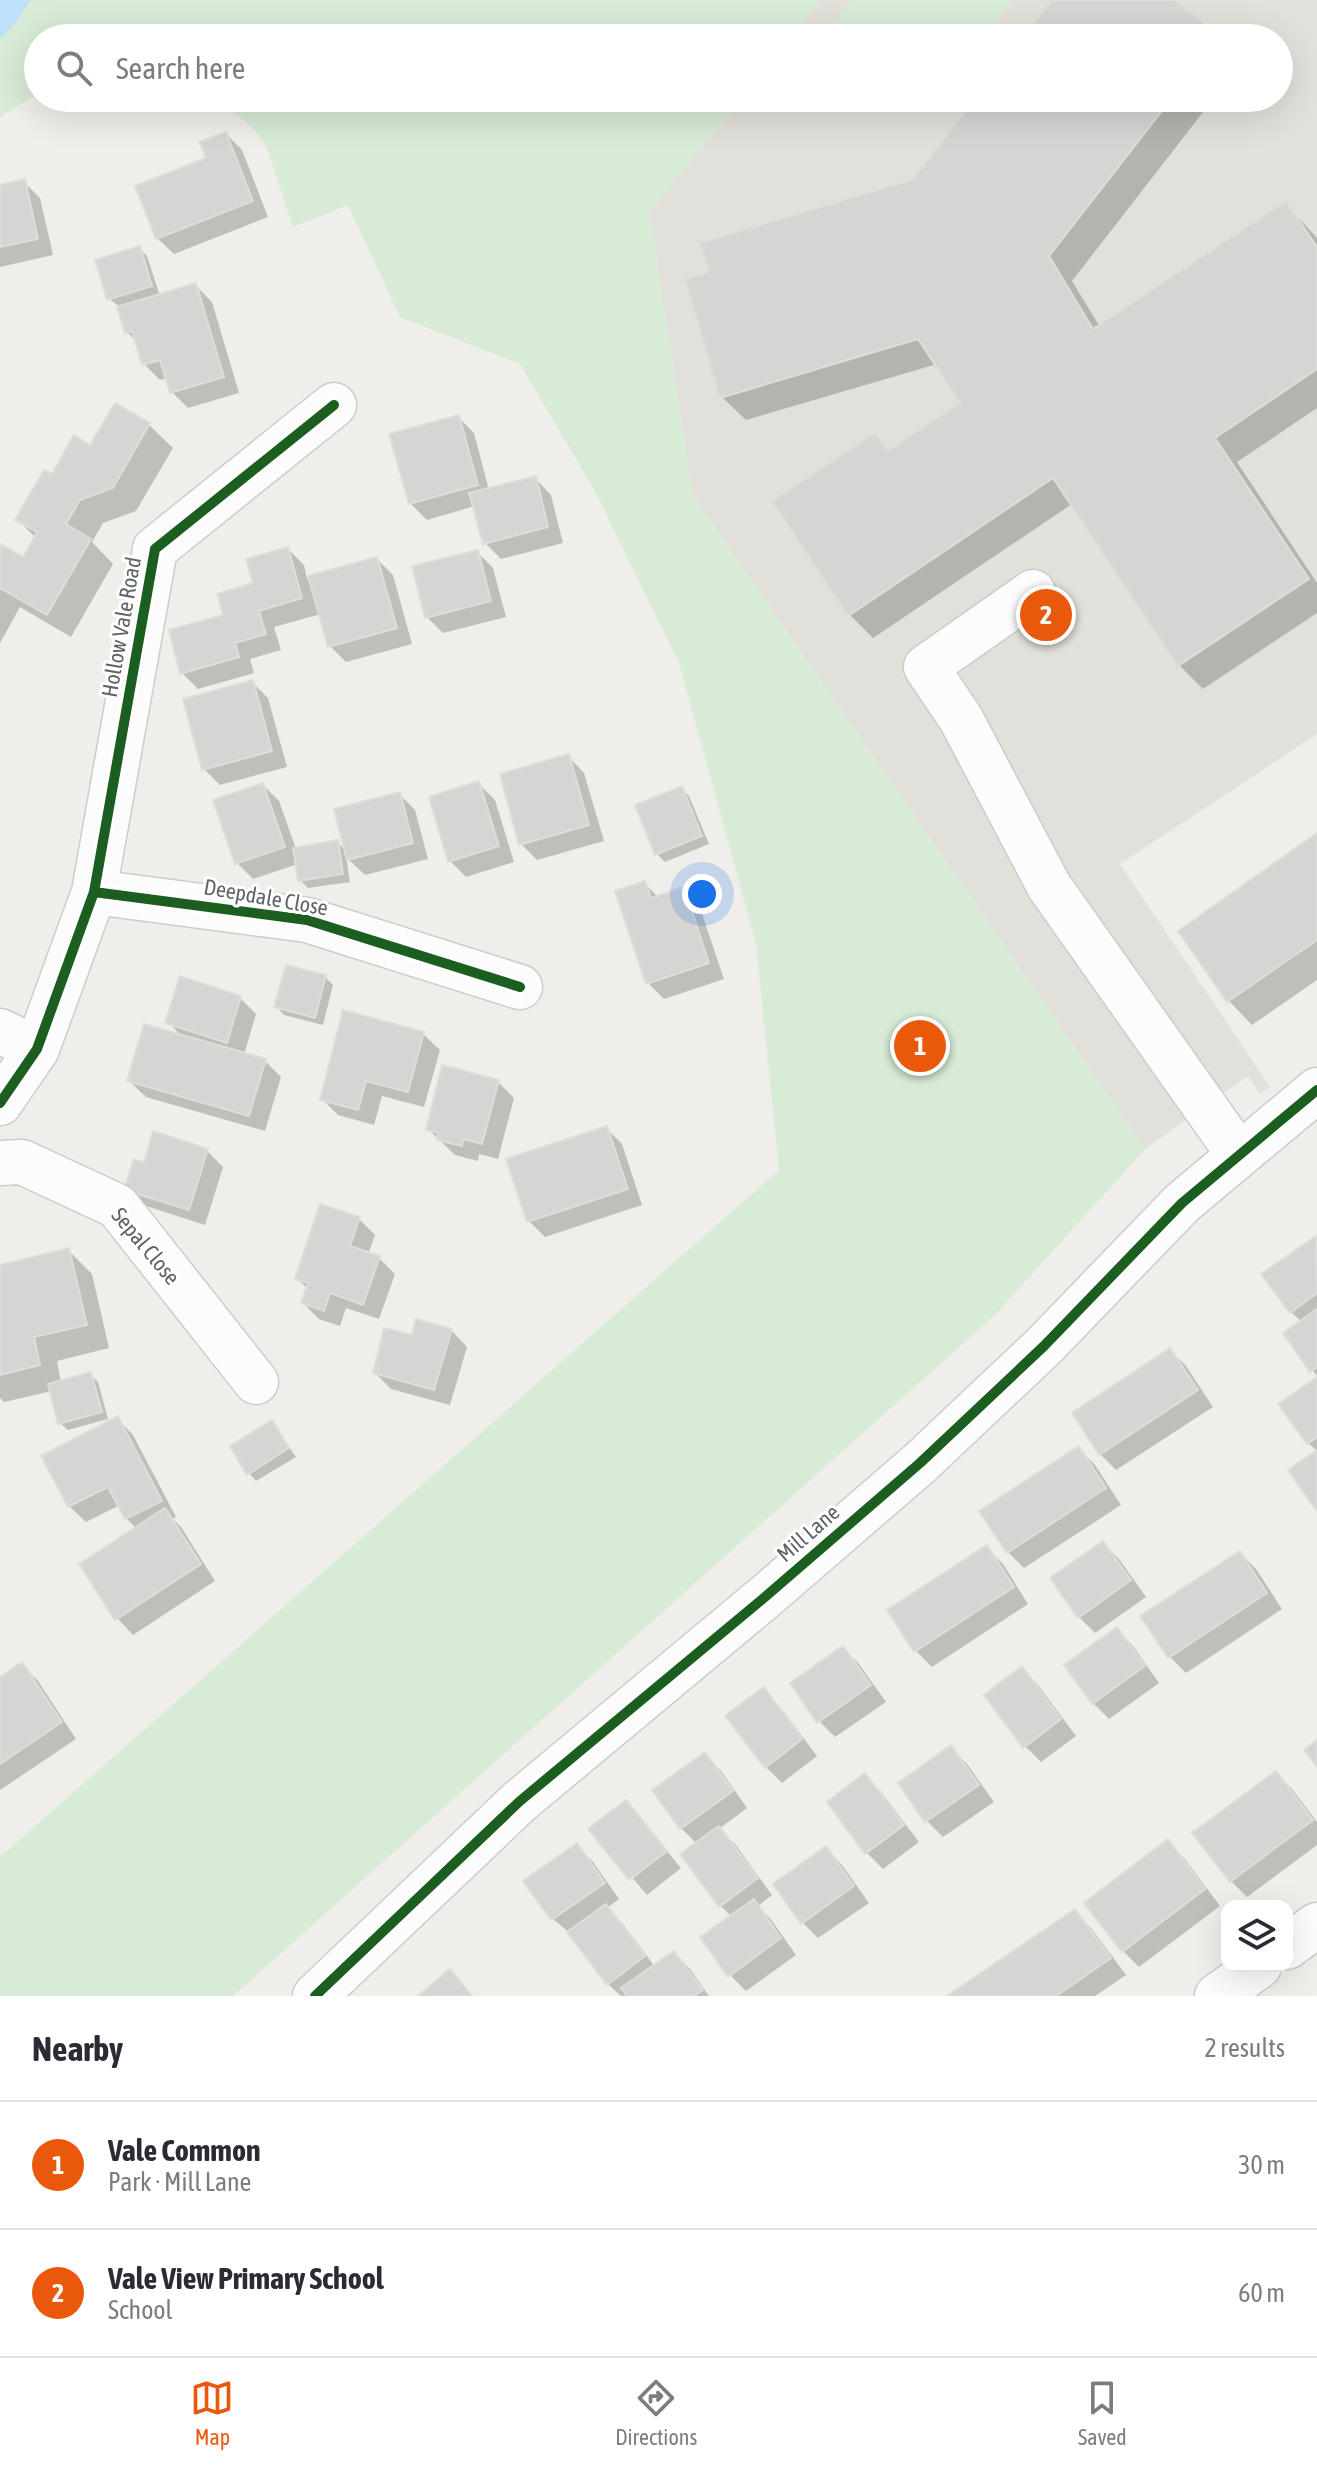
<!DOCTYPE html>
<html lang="en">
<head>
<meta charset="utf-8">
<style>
  :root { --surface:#fff; --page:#f2f2f3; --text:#2b2b33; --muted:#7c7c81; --line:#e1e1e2; --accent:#ea580c }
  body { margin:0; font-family:"Asap Condensed",sans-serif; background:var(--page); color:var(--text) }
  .controls { position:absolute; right:24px; bottom:24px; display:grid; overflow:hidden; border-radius:16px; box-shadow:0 8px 32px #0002 }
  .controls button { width:72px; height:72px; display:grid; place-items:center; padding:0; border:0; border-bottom:2px solid var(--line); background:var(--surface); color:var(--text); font:40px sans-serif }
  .you { position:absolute; left:702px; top:894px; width:28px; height:28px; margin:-20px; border:6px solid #fff; border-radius:50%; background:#1a73e8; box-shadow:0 0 0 12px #1a73e833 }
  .badge { display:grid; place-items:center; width:52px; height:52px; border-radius:50%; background:var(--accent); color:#fff; font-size:26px; font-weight:700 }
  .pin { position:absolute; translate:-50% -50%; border:4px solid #fff; box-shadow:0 2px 8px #0006 }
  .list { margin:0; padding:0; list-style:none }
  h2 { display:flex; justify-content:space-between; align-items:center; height:104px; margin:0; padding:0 32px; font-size:34px }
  h2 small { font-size:26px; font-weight:400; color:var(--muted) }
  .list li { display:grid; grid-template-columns:52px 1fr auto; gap:24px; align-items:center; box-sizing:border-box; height:128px; padding:0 32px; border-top:2px solid var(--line) }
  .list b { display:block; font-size:30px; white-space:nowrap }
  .list p { margin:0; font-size:26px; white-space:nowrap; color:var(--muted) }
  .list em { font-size:26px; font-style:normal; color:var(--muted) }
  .icon { flex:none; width:44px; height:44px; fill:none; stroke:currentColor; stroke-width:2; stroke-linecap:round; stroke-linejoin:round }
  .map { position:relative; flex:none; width:1317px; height:1996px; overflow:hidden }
  .search { position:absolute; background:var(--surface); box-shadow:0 8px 32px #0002; left:24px; right:24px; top:24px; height:88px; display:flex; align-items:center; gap:20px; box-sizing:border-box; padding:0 28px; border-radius:44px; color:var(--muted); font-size:30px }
  .sheet { height:360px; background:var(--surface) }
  nav { display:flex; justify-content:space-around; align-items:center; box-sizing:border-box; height:112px; border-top:2px solid var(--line); background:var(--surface); font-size:22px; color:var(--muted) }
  nav a { display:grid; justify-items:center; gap:4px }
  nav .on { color:var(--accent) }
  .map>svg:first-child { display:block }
</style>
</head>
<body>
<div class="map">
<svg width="1317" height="1996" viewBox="0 0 1317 1996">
  <rect width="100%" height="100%" fill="#efeeea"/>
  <path fill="#e2e0da" d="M821,0H1317V734L1120,864L1270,1087L1260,1094L1248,1076L1145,1149L693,496L649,212L742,98H1279V38H790Z"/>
  <path fill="#d8ebd6" d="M0,0H821L790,38H38V93L0,117Z
    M852,0H1012L982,38H822Z
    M215,98H742L649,212L693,496L1145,1149L995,1315L233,1996H0V1857L779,1170L756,943L679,663L595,491L520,364L400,317L348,205L293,227L266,145L252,127Z"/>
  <path fill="#bfe0f9" d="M0,0H31L15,24L0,39Z"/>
  <path fill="#0003" d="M1055,0H1171L1219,38H1025Z
    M978,98H1214L1072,281L1100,327L1286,204L1317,238V408L1237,462L1317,583V613L1203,689L1179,665L1072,504L873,638L849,614L874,436L890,452L963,403L937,364L746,420L722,397L711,274L913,182Z
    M226,134L242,150L268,217L174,254L157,238Z
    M24,182L40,198L53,255L0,267V187Z
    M139,248L147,256L160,296L195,285L212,302L239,393L188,408L172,392L168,378L160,380L144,364L138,343L127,332L119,306L109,299Z
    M116,405L149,425L173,448L136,511L103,523L92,542L113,564L71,637L20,607L0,643V548L24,560L36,538L18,520L52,477L91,448Z
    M458,417L474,433L489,490L535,478L551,495L563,543L501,559L485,543L475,506L427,520L410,503Z
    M288,549L304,565L307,579L377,559L393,575L412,644L346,662L330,646L321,614L274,627L281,650L250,659L254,673L198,689L182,673L226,617Z
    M477,552L493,568L506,617L443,633L427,617Z
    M252,682L268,698L287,767L220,785L204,769Z
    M568,756L584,773L604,841L537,860L521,844Z
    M479,784L495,800L514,862L466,877L450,861Z
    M263,785L279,801L296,849L337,842L347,852L399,794L415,810L428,859L365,875L346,857L350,882L308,888L300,880L298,864L253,879L237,863Z
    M681,788L689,796L709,844L665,862L657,854Z
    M1317,836V980L1252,1025L1229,1001L1180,931Z
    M644,883L659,898L683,889L699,905L724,979L664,999L648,983Z
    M325,977L333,985L323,1025L284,1015L277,1007Z
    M240,998L256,1014L244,1055L265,1061L281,1077L265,1131L146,1097L129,1081L183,1038L168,1022Z
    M423,1034L440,1050L424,1107L382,1096L374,1125L338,1115L322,1099Z
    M498,1082L514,1098L498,1159L479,1154L478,1161L455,1155L428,1129Z
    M606,1128L622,1144L642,1205L545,1237L529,1221Z
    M207,1151L223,1167L205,1225L143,1205L127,1189L145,1165Z
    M359,1219L375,1235L368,1254L379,1258L395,1274L379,1319L346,1308L340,1326L319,1319L303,1303L308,1289L297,1278Z
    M1315,1238L1317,1240V1376L1286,1333L1302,1322L1291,1312Z
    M69,1251L92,1274L109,1348L57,1361L61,1383L90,1375L98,1382L108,1419L68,1430L60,1423L52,1391L4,1402L0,1398V1267Z
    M451,1330L467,1347L450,1405L391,1389L375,1373L413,1338Z
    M1170,1350L1186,1366L1213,1407L1116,1470L1100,1454Z
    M1317,1380V1451L1308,1443Z
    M117,1418L133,1435L176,1517L173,1519L181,1527L215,1581L133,1635L117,1618L137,1529L126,1518L120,1505L86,1522L69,1506Z
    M272,1422L296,1457L256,1481L249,1473Z
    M1079,1449L1095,1465L1121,1505L1024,1568L1008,1552Z
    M1103,1543L1119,1559L1146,1597L1095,1633L1079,1617Z
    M987,1548L1003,1564L1028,1604L932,1667L916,1651L890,1611Z
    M1240,1553L1256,1569L1282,1609L1186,1673L1170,1657L1143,1617Z
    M1117,1630L1133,1646L1159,1683L1109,1719L1093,1703Z
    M843,1648L859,1664L886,1702L835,1737L819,1721Z
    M22,1665L38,1681L76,1739L0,1790V1679Z
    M1022,1669L1038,1685L1076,1736L1041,1762L1025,1746Z
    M763,1690L779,1706L817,1756L782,1783L766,1767L728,1716Z
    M951,1748L967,1764L994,1802L943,1837L927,1821L901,1784Z
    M705,1755L721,1771L747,1808L719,1829L735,1844L772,1895L758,1906L770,1918L796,1955L746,1991L730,1975L732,1917L720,1905L697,1844L681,1828Z
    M1276,1773L1292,1789L1317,1822V1845L1247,1897L1231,1881Z
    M865,1776L881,1792L919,1842L883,1869L867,1853L829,1802Z
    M626,1802L681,1868L647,1895L591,1829Z
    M1168,1842L1184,1858L1220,1906L1139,1967L1123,1951Z
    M577,1846L593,1862L619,1899L607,1908L622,1923L655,1967L674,1953L690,1969L709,1996H621L608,1984L571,1934L553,1919L526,1881Z
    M826,1849L842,1865L869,1903L818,1938L802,1922Z
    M1074,1911L1091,1928L1126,1975L1095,1996H950Z"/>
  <path fill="#d6d5d3" stroke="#deddd9" stroke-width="2" d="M1052,0H1174L1220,36L1023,38Z
    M976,98H1172L1049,256L1093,329L1286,201L1317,247V369L1215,438L1309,579L1178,666L1053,478L848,616L772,501L875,433L887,451L960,403L918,339L720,398L685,279L709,272L700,243L912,180Z
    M226,132L253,201L156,239L135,186L206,158L199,142Z
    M25,179L38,239L0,247V185Z
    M140,246L152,286L107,300L95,260Z
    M196,283L224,377L170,393L160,360L142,365L132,331L125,333L117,307Z
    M115,403L150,423L113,488L80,500L66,524L91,539L47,615L0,588V544L23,557L37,532L15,520L44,470L52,474L74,435L90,445Z
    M459,415L478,485L409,504L389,434Z
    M536,476L548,527L483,544L469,493Z
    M288,547L302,598L259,611L266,634L235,643L239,657L180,674L169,630L223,615L217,594L253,583L246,559Z
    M478,550L491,601L425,618L412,566Z
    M377,557L397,628L328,647L308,576Z
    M253,680L272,751L202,770L183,699Z
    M569,754L589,825L519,845L500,774Z
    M479,781L499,846L448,862L429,797Z
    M263,783L285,847L235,864L213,800Z
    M682,786L702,836L655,855L635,805Z
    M400,792L413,843L347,860L334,809Z
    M1317,833V940L1227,1002L1178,931Z
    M338,840L343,874L298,881L293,848Z
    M645,881L651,898L684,887L709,963L646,984L615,891Z
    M286,965L326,975L315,1018L274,1007Z
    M180,976L241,996L227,1043L165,1023Z
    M343,1010L424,1032L408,1092L366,1081L358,1110L320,1100Z
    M144,1024L266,1059L249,1116L127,1081Z
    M442,1065L499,1080L482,1144L463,1139L462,1146L437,1140L438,1133L426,1130Z
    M607,1126L628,1189L527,1222L506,1159Z
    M153,1131L208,1149L189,1210L124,1190L134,1159L144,1163Z
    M320,1204L360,1217L350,1246L380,1256L363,1305L330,1293L324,1311L301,1303L308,1283L295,1279Z
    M1316,1236L1317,1293L1290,1313L1261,1274Z
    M69,1248L87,1325L34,1337L40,1365L0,1375V1265Z
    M1317,1309V1367L1310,1372L1283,1333Z
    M416,1319L452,1329L434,1390L373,1373L384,1328L412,1335Z
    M1170,1348L1198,1390L1099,1455L1072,1413Z
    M91,1372L102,1412L58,1424L48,1384Z
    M1317,1377V1437L1307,1444L1278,1404Z
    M118,1416L162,1501L125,1519L108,1487L68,1507L41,1456Z
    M272,1420L289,1448L247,1475L230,1446Z
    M1079,1446L1106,1488L1007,1553L979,1511Z
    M1317,1450V1509L1316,1510L1288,1470Z
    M165,1508L201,1564L115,1620L79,1564Z
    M1103,1541L1131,1580L1078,1618L1050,1578Z
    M987,1545L1014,1587L914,1652L887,1610Z
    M1240,1551L1267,1593L1168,1658L1140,1616Z
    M1117,1627L1145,1666L1092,1704L1064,1665Z
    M843,1646L871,1685L817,1723L790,1683Z
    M22,1662L62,1722L0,1764V1677Z
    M1022,1666L1061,1719L1023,1748L984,1695Z
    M764,1687L802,1739L765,1768L725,1716Z
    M1317,1740V1767L1304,1750Z
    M951,1745L979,1785L925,1822L898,1783Z
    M705,1752L733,1791L680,1829L652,1790Z
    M1276,1771L1313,1820L1230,1882L1192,1833Z
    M865,1773L904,1825L865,1854L827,1802Z
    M626,1800L667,1851L629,1880L588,1829Z
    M719,1826L758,1878L719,1907L680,1854Z
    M1168,1839L1205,1889L1122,1952L1084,1903Z
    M577,1843L605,1883L551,1920L523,1881Z
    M826,1846L854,1886L801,1924L773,1884Z
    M754,1899L781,1938L728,1977L700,1937Z
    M606,1904L645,1956L607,1985L567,1932Z
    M1075,1909L1111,1958L1056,1996H947Z
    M674,1951L703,1990L694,1996H627L621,1988Z
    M450,1969L472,1996H418Z"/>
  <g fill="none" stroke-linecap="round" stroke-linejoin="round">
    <defs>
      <path id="minor" d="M1033,592L926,667L961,719L1049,886L1239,1155
        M94,892L307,920L520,987
        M0,1031L37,1049
        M0,1103L37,1049L94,892L155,549L334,405
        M0,1163L22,1162L117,1206L256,1382
        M1287,1947L1317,1925
        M315,1996L520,1801L765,1597L920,1463L1044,1346L1182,1203L1317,1090
        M1217,1996L1259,1966"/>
    </defs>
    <use href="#minor" stroke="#cbcccc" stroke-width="47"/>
    <use href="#minor" stroke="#fdfcfc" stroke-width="44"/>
    <defs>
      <path id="cycleway" d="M94,892L307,920L520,987
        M0,1103L37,1049L94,892L155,549L334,405
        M315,1996L520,1801L765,1597L920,1463L1044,1346L1182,1203L1317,1090"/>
    </defs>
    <use href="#cycleway" stroke="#fff" stroke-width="15"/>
    <use href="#cycleway" stroke="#1b5e20" stroke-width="10"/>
  </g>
  <g text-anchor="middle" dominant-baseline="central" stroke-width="6" stroke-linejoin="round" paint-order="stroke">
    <g font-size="22" fill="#5f6368" stroke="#fff">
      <text transform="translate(121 627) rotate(-80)">Hollow Vale Road</text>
      <text transform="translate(266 897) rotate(10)">Deepdale Close</text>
      <text transform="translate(146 1246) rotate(50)">Sepal Close</text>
      <text transform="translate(808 1533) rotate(-41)">Mill Lane</text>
    </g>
  </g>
</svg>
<div class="controls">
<button><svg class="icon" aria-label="layers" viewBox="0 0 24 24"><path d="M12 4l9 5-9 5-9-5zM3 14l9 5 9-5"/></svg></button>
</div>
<div class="you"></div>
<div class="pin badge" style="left:920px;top:1046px">1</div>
<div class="pin badge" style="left:1046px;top:615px">2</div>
<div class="search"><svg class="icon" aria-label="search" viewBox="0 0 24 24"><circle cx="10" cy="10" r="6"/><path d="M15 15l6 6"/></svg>Search here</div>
</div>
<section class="sheet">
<h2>Nearby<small>2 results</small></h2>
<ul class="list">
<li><span class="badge">1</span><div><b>Vale Common</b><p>Park · Mill Lane</p></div><em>30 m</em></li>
<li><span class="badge">2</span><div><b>Vale View Primary School</b><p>School</p></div><em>60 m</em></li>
</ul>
</section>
<nav>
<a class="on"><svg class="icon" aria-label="map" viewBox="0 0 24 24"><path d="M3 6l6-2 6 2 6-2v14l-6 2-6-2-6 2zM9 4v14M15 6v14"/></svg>Map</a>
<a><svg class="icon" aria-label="directions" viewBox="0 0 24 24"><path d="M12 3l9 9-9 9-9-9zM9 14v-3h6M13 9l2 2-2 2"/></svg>Directions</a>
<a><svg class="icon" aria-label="saved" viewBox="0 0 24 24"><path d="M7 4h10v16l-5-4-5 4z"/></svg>Saved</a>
</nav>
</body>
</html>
